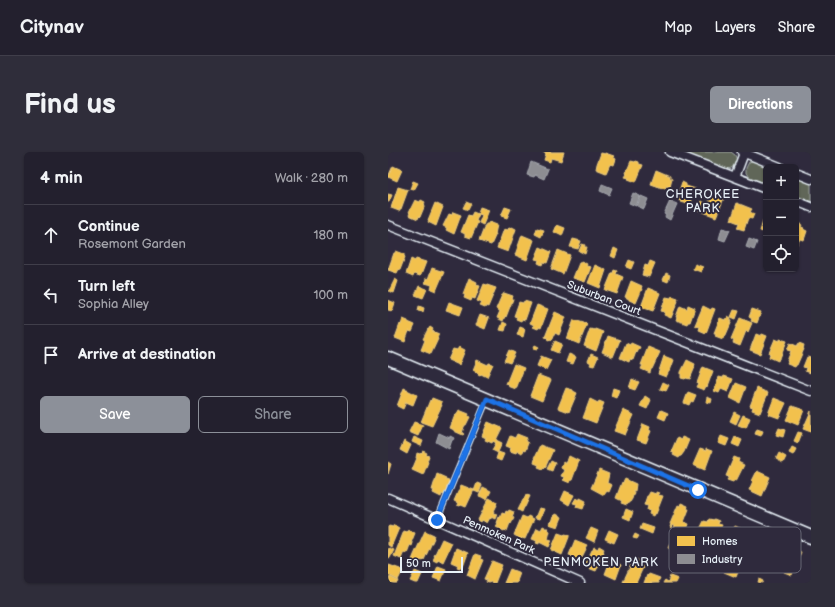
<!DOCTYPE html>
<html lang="en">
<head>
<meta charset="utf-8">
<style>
  :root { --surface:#23202e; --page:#2f2d3a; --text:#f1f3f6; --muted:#a3a3aa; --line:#403e4a; --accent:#8c9099 }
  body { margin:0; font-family:"Balsamiq Sans",sans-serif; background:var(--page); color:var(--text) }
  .controls { position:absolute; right:12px; top:12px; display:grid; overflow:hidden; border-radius:6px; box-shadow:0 1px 3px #0004 }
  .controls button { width:36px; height:36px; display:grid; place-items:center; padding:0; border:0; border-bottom:1px solid var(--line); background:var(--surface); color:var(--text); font:20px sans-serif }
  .scale { position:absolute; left:12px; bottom:10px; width:63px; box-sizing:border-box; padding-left:4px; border:2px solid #e8f1f8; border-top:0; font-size:11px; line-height:14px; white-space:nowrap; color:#e8f1f8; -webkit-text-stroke:3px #2f2a3d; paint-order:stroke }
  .stop { position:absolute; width:12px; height:12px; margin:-9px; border:3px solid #1a73e8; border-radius:50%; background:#fff }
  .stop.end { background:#1a73e8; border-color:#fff; box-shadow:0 1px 4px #0008 }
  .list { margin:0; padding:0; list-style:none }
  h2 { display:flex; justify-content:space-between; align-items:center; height:52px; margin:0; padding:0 16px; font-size:17px }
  h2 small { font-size:13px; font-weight:400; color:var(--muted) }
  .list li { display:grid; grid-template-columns:26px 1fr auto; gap:12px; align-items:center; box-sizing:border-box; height:60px; padding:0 16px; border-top:1px solid var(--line) }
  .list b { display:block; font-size:15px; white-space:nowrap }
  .list p { margin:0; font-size:13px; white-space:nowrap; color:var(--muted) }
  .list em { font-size:13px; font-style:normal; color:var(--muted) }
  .actions { display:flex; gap:8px; padding:12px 16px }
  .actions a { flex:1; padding:9px 0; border:1px solid var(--accent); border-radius:6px; text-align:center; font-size:14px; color:var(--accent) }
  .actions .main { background:var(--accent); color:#fff }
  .icon { flex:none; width:22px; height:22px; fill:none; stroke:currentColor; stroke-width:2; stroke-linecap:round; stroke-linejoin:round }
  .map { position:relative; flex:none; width:423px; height:431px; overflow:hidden; border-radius:6px }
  header { display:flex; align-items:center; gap:24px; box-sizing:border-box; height:56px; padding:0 20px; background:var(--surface); border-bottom:1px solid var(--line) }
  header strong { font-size:19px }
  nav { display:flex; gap:22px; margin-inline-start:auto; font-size:14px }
  .intro { display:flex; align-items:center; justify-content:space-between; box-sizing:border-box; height:96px; padding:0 24px }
  h1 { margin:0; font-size:28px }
  .button { padding:10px 18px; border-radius:6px; background:var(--accent); color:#fff; font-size:14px; font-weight:700 }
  main { display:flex; gap:24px; padding:0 24px }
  aside { flex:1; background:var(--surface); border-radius:6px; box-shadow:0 1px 3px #0004 }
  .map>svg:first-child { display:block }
</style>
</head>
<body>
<header>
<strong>Citynav</strong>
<nav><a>Map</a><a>Layers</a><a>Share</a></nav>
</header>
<div class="intro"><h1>Find us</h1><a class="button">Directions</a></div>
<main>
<aside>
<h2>4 min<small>Walk · 280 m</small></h2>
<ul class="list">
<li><svg class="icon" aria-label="ahead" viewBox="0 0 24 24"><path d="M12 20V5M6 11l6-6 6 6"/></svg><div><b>Continue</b><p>Rosemont Garden</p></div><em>180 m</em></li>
<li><svg class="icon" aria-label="left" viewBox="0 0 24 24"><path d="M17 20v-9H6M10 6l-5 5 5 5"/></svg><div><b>Turn left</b><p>Sophia Alley</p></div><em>100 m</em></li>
<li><svg class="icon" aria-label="arrive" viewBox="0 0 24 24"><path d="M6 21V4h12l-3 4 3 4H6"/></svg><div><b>Arrive at destination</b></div></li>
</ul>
<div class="actions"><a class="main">Save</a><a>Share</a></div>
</aside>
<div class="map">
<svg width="423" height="431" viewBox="0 0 423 431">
  <rect width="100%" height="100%" fill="#2f2a3d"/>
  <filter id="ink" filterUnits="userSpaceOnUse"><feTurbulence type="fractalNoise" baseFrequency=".025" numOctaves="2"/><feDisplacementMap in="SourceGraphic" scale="8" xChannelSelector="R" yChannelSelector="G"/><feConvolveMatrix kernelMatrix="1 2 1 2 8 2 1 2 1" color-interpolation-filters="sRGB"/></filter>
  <g filter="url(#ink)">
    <path fill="#606659" stroke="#a4aca8" d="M291,0H343L347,3L349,8C346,15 343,18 335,17Z
      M364,9L370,10L384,15H378V32L362,26L358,21V16L361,10Z
      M408,25L423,30V50L408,44Z"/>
    <path fill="#f2c14e" stroke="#efcf81" d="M155,0H176L173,9L163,6L162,10L156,8L158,2Z
      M213,1L217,2V1L226,4L225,5L228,7L226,13L222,12L218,21L208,17L209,12Z
      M243,9L247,10L248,9L251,10V12L255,13L248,30L240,27L241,26L237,25L239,22L238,21Z
      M5,14L14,18L9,29L0,25Z
      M268,18L282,24V26L284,27L282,35L278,34L277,37L263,32Z
      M25,29L30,31L26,38L22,37Z
      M294,30L298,32V34L308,37L305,45L303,44L302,47L304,48L303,53L293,50V49L290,48L291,46L289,45Z
      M10,35L20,38L13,57H12L11,59L3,56Z
      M326,39L336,43L335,45L336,46L328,65L310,58L313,49L320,52Z
      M0,42L4,43L1,50H0Z
      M27,48L32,50L33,48L37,50L36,52L37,53L32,65L31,64L30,67L21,63L22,61L21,60Z
      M78,50L83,52L80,58L75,56Z
      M47,51L55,55L48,74L40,70L41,68H40Z
      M349,51L364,57L362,60L366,62L364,67L360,66L356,78L349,76L351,71L343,68Z
      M92,55L101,58L95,73L91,71L94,63L91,62L88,69L90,70L83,86L77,84V82L73,80L80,63L83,64L85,60L90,62Z
      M117,55L123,57L119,66L113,64Z
      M65,60L73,63L66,82L58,78L59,76L55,74L61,62L64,63Z
      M377,63H378V81L372,79Z
      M101,70L109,73L107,82H108L103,93L91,89L96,76V74H97L98,72H100Z
      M408,70L414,73L413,75L416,76L415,77L419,79L416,88L412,87L408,94Z
      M169,73L177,76L174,84L166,80Z
      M121,75L124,76V75L128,77L120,100L109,96L116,77L120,78Z
      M149,76L156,78L153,85L147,82Z
      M134,83L146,88L139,108L127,103Z
      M185,87L193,89L190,97L182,95Z
      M194,92L197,93L196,95H199L197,102L191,99Z
      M152,95L163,100L159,111L155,110L154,113L150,111L151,108L147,107Z
      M226,96L230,98L227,106L223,104Z
      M170,98L182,103L175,122L163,117Z
      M8,99L16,102V104L17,105L12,118L11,117L9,121L0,118L6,101H7Z
      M23,107L27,109L28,107L38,110L33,123L32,124L26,122L25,125L18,122Z
      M241,108L246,110L243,117L238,115Z
      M193,109L199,112L198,114L203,115L197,130L185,126L191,111H192Z
      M262,109L267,111L261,125L254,123L257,113L260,114Z
      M307,112L315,115L313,120L305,117Z
      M207,113L218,118L212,136L200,131Z
      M44,116L56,120L48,139L43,137L44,133L37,131L38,126L40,127Z
      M226,118L229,119L228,122L235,125L229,142L217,138L224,121H225Z
      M278,121L282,123L280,130L275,128Z
      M81,126L89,130L88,133L92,134L87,147L84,146L83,149L76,146L77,143L75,142Z
      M7,127L10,129L6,141L1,139Z
      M243,129L254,134L253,137H254L248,151L241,148V147L237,145Z
      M96,132L108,136L100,155L98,154L97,156L92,154L94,151L89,149Z
      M31,134L39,137L35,146L27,143Z
      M260,136L272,141L265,159L253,155Z
      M116,141L125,144L124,147H125L118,165L117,164L115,169L109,166L112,159L108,157L114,143H115Z
      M284,144L290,146L289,149H290L283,166L276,163L277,160L273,159L278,145L283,146Z
      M0,148L7,151L4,159L0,158Z
      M136,149L143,151L137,168L134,167L133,169L128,167L129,165L126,164L131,150L135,151Z
      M61,150L75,155L72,163L58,158Z
      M149,153L160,157L153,176L151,175L150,177L145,175L146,173L142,171Z
      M300,153L307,156L302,170H300L299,172L288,168L289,165H288L292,154L299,157Z
      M31,154L36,156L35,160L30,159Z
      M315,154L323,158L324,156L327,157L318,181L311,178L312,175L307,173Z
      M364,157L373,160L369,171L363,169L364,167L361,165Z
      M346,158L351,159L348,167L343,165Z
      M167,160L178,165L171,183L167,181L164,188L162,187L161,188L159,187L160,186L157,185Z
      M92,163L101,166L97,177L88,173Z
      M340,164L343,166L342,168L344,169L337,185L336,184L335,187L327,184L328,181H326L332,166L337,168L338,166L339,167Z
      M352,166L364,171L360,180L358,179L352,194L345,191L346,189L343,187Z
      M15,167L20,169V170L27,173L24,180L21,179L17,190L7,186L12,172L13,173Z
      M186,168L199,172L191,192L179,187Z
      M115,170L119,172L117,179L112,178Z
      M42,175L45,177L44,179L51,182L49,186L50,187L43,202L33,198L37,188L35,187L40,177V178Z
      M132,175L137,177L135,185L129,183Z
      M202,177L207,178V177L215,180L208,199L196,194Z
      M368,182L373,184L374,182L379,184L372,202L362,198Z
      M220,184L232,188L225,205L214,200Z
      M387,187L392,189V187L399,189L392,206H391L390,209L381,205L382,202L381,201Z
      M167,189L174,192L170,201L163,198Z
      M238,191L242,193L243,191L252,195L249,201L248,200L245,208L242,207L241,210L232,206Z
      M402,191L409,194L411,191L416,193L415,197H416L409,213H408L407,215L399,212L400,210L399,209L403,199L399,198Z
      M147,193L151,195L149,198L145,197Z
      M71,195L77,198L71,213L60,208L65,197L69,198Z
      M260,195L272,200L264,217H263L262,221L253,217L255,213H253Z
      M121,198L127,201L122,211L116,209Z
      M181,202L188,205L185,212L178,210Z
      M203,202L210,205L206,214L202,213L203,211L200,209Z
      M153,204L163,208L158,218L149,214Z
      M276,204L286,208L282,219H281L278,225L270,222Z
      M419,205L423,206V205V221L417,219L418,216L415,215Z
      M89,208L100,213L101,211L105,212L99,225L93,222L92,223L90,222V221L85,218Z
      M299,208L307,212L306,215H307L302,227L298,226L297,227L293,226V220Z
      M126,212L136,216L128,237L120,234L121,233L118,232Z
      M315,215L325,219L319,235L318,234L316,238L308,235L310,231H309Z
      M150,223L163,228L154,249L142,244Z
      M336,224L345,227L340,240L333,237L331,241L326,239L331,225L335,226Z
      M244,227L251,230L247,238L241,236Z
      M275,230L281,233L278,239L272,237Z
      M348,231L358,235L352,251L342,246Z
      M16,236L18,237V239L19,238L29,243L25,253L18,250L15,257L9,254Z
      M178,236L185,238V239L189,241L181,260L170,256Z
      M225,236L231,238L228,246L223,244Z
      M369,236L380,241L372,261L364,258L365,255L362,254Z
      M300,240L308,243L305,250L303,249L301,253L296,251Z
      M257,244L263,248L259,257L252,254Z
      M319,245L324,247L323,251L318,250Z
      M44,246L54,250L53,253H54L44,274L33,270L42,248L43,249Z
      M386,246L398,251L392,264H391V266L380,262Z
      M202,247L210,251L211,249L216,251L208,271L195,266Z
      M404,254L416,258L410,273L398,268Z
      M71,258L81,262L80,264L82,265L78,273H77L76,275L74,281L76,282L75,283L66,279V278L62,276L67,263L68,264Z
      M235,258L246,263L237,283L226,279Z
      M273,258L280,261L277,268L270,265Z
      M423,259V280L415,277Z
      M346,260L352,263L348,272L342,269Z
      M355,263L362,266L358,276L350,273Z
      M26,270L35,273L30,284L21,280Z
      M100,270L114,276L108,288L114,291L110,300L116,302L113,309L108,307L110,301L104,298L108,291L105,289L104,291L97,288L98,286L94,284Z
      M255,272L262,275L261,278L263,279L258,291L249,288Z
      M391,276L397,278L395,285L388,283Z
      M369,277L375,279L373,284L367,282Z
      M410,280L414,281L410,291L406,289Z
      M129,282L139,286L137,289L140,291L137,299L135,298L134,301L129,299L128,301L122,299L123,296L118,294L122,284L127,286Z
      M333,284L341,287L338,294L330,291Z
      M26,285L35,289L33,294L24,290Z
      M294,285L301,288L296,300L293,304H292L291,306L285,303L286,301L283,300L289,286L293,288Z
      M347,285L354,288L351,295L344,292Z
      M16,289L23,293L19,302L12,298Z
      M152,293L165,298L157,316L156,315L155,317L150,315L151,313L146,311L147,307L146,306Z
      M404,295L408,297L405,303L401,301Z
      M312,297L318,299V297L324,299L317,318L305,313Z
      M35,299L39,301L38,303L41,304L39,309L40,310L35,323L24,318L29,306H28L29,301L32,302L33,301L34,302Z
      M391,301L398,305L395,311L388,307Z
      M181,304L191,309L184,328H183L182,331L175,328L176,325L173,324L176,318L173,316L175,310L178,312Z
      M346,305L351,307L350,310L356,313L348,329L346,328L345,330L339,328L341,325L338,324Z
      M163,309L167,311L164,319L159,317Z
      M0,310L3,312L0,322Z
      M211,318L221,322L219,331L224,333L221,340L219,339L216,343L203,336Z
      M369,319L382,325L374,344L361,338L365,329H364Z
      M49,322L58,326L57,328L61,329L56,343L54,342L53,345L45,341L46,338H44Z
      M237,327L248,332L247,339L245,338V340H246L244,347L242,350H241L239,353L233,351L234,349L228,346L234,330L235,331Z
      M89,331L94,333L91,341L86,339Z
      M73,333L86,338L78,355L73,353L72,354L69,353L70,351L66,349Z
      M95,335L103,339L99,347L91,344Z
      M177,339L186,343L181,353L173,348Z
      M262,340L268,342V340L271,341L270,343L275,344L268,362L266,361L265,364L261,362L262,359L259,358L260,354L256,353L259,344H260Z
      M138,343L142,344L137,355H136L134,360L130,358L136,346H137Z
      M101,346L109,350L108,353H109L105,361L109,362L107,367L103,365V367L102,366L99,371L94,368L93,370L90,368Z
      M188,346L192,348V346L198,349L195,357L188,355L189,352L185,351Z
      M293,351L300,354L299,357H301L296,370L301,372L295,388L287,385V384L283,383L287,374L285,373L284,376L282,375L283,372H282L290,353L292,354Z
      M151,356L156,357L152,367L147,366Z
      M238,357L245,360L242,368L235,365Z
      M121,358L126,360L124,365L126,366L123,372L122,371L119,379L116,378V379L108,375L110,371H109L111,365L112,366L114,361L117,362L118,359L120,360Z
      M168,362L174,365L170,375L161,372L163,369L164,370L166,364H165L166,363L167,364Z
      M134,364L139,366L140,364L146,367L137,387L134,386L133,387L126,383Z
      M321,367L326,368V367L331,369L330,372L334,373L329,384L312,377L316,369L320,370Z
      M254,372L266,376L264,382L252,377Z
      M6,373L11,376L3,395L0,393V375L1,374L5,375Z
      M155,374L157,375V376L158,377V376H160L159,377L162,379L160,387L164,388L161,395L151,390V392L148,391L149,389L144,387L149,376L153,378Z
      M347,374L359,379L351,400L338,394Z
      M203,376L210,379L206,390L198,386Z
      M20,378L27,381L23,391H25L24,394L22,393L19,401L16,400L13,407L6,404L16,379L19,380Z
      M221,378L230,382L226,391L217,387Z
      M37,379L46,383L45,385L46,386L36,408L35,409L33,408L31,411L24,408L26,403Z
      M170,381L176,383L177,382L181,383V385L174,403L163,398Z
      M247,382L251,384L249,387L245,386Z
      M54,387L63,391L62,393H63L55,410L50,407L49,410L45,408L47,404H46Z
      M284,387L298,393L294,402L280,396Z
      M187,388L199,393L197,396L198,397L191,411L187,409L186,411L184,410V408L183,407L184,404L181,403Z
      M211,394L216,397L215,399L216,400L215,402L216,403L208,419L200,416L202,413L198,411L204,398H205L206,395L210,397Z
      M400,394L413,400L404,423L396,420L397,417L392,414Z
      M1,396L6,398L2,406L0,405V398Z
      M68,396L80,401L75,415L73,414L72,416L69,415L70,413L63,410Z
      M87,402L93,404L92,407L95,408L87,427L79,423Z
      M225,406L229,407L228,410L233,413L228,427L217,422L222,409L223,410Z
      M246,406L257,411L248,431H238L235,430Z
      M104,409L114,413L107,431L102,430L101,431L98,430L99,428L96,427Z
      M341,410L352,415L348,425L336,420Z
      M1,413L15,418L10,428L0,423Z
      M50,414L58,417L53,429L45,426Z
      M122,417L132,421L129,429L130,430L129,431H116Z
      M27,419L34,422L30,431H27L22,429Z
      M261,422L272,426L270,430H271V431H256L259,423L260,424Z
      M282,424L290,427L288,431H275L277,428L280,430Z
      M2,425L10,429L9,431H0Z
      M371,427L375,429L374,431L370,430Z"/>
    <path fill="#8d8d92" stroke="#a8abb1" d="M143,10L160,17L156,27L147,23L146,25L139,23Z
      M214,32L224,36L221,43L212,39Z
      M245,41L252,44L248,54L241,51Z
      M253,44L260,47L256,57L249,54Z
      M282,49L289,52L282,68L277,65L278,63L276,62Z
      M334,76L342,78L337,89L331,87Z
      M361,87L369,90L366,98L358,95Z
      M51,281L62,286V284L66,286L65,288H64L61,297L48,290Z"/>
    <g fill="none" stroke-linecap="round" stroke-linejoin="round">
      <defs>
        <path id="lane" d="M49,368L98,250"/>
        <path id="street" d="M282,0L378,37
          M354,0L392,15
          M408,21L423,27
          M347,25L356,1
          M408,49L423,55
          M0,73L423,239
          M0,346L192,431"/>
        <path id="secondary" d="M0,206L423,385"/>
      </defs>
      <use href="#lane" stroke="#e8f1f8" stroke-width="7"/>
      <use href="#street" stroke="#e8f1f8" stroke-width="11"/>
      <use href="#secondary" stroke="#e8f1f8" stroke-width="15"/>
      <use href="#lane" stroke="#2f2a3d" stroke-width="4"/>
      <use href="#street" stroke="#2f2a3d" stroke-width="8"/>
      <use href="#secondary" stroke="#2f2a3d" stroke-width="12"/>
    </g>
  </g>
  <g fill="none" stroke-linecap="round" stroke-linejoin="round" filter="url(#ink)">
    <path stroke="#1a73e8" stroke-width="5" d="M49,368L99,247L310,338"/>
  </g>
  <g text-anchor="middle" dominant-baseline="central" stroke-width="4" stroke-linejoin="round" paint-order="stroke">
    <g font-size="11" fill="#e8f1f8" stroke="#2f2a3d">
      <text transform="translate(216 146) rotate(21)">Suburban Court</text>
      <text transform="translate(111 383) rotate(24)">Penmoken Park</text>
    </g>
    <g font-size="12" letter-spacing="1" fill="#e8f1f8" stroke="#2f2a3d">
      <text x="315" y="42">CHEROKEE<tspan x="315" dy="14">PARK</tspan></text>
      <text x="213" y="410">PENMOKEN PARK</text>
    </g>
  </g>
  <rect x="281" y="375" width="132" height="46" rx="6" fill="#2f2a3d" stroke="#666675" stroke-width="1"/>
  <rect x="289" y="384" width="18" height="10" fill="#f2c14e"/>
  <rect x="289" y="402" width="18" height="10" fill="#8d8d92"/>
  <g font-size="11" fill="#e8f1f8">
    <text x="314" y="393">Homes</text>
    <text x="314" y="411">Industry</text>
  </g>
</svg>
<div class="controls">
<button>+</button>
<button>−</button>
<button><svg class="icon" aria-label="locate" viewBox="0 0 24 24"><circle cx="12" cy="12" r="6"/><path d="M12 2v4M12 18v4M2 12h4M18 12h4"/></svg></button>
</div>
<div class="scale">50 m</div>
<div class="stop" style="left:310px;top:338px"></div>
<div class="stop end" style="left:49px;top:368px"></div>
</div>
</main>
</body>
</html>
